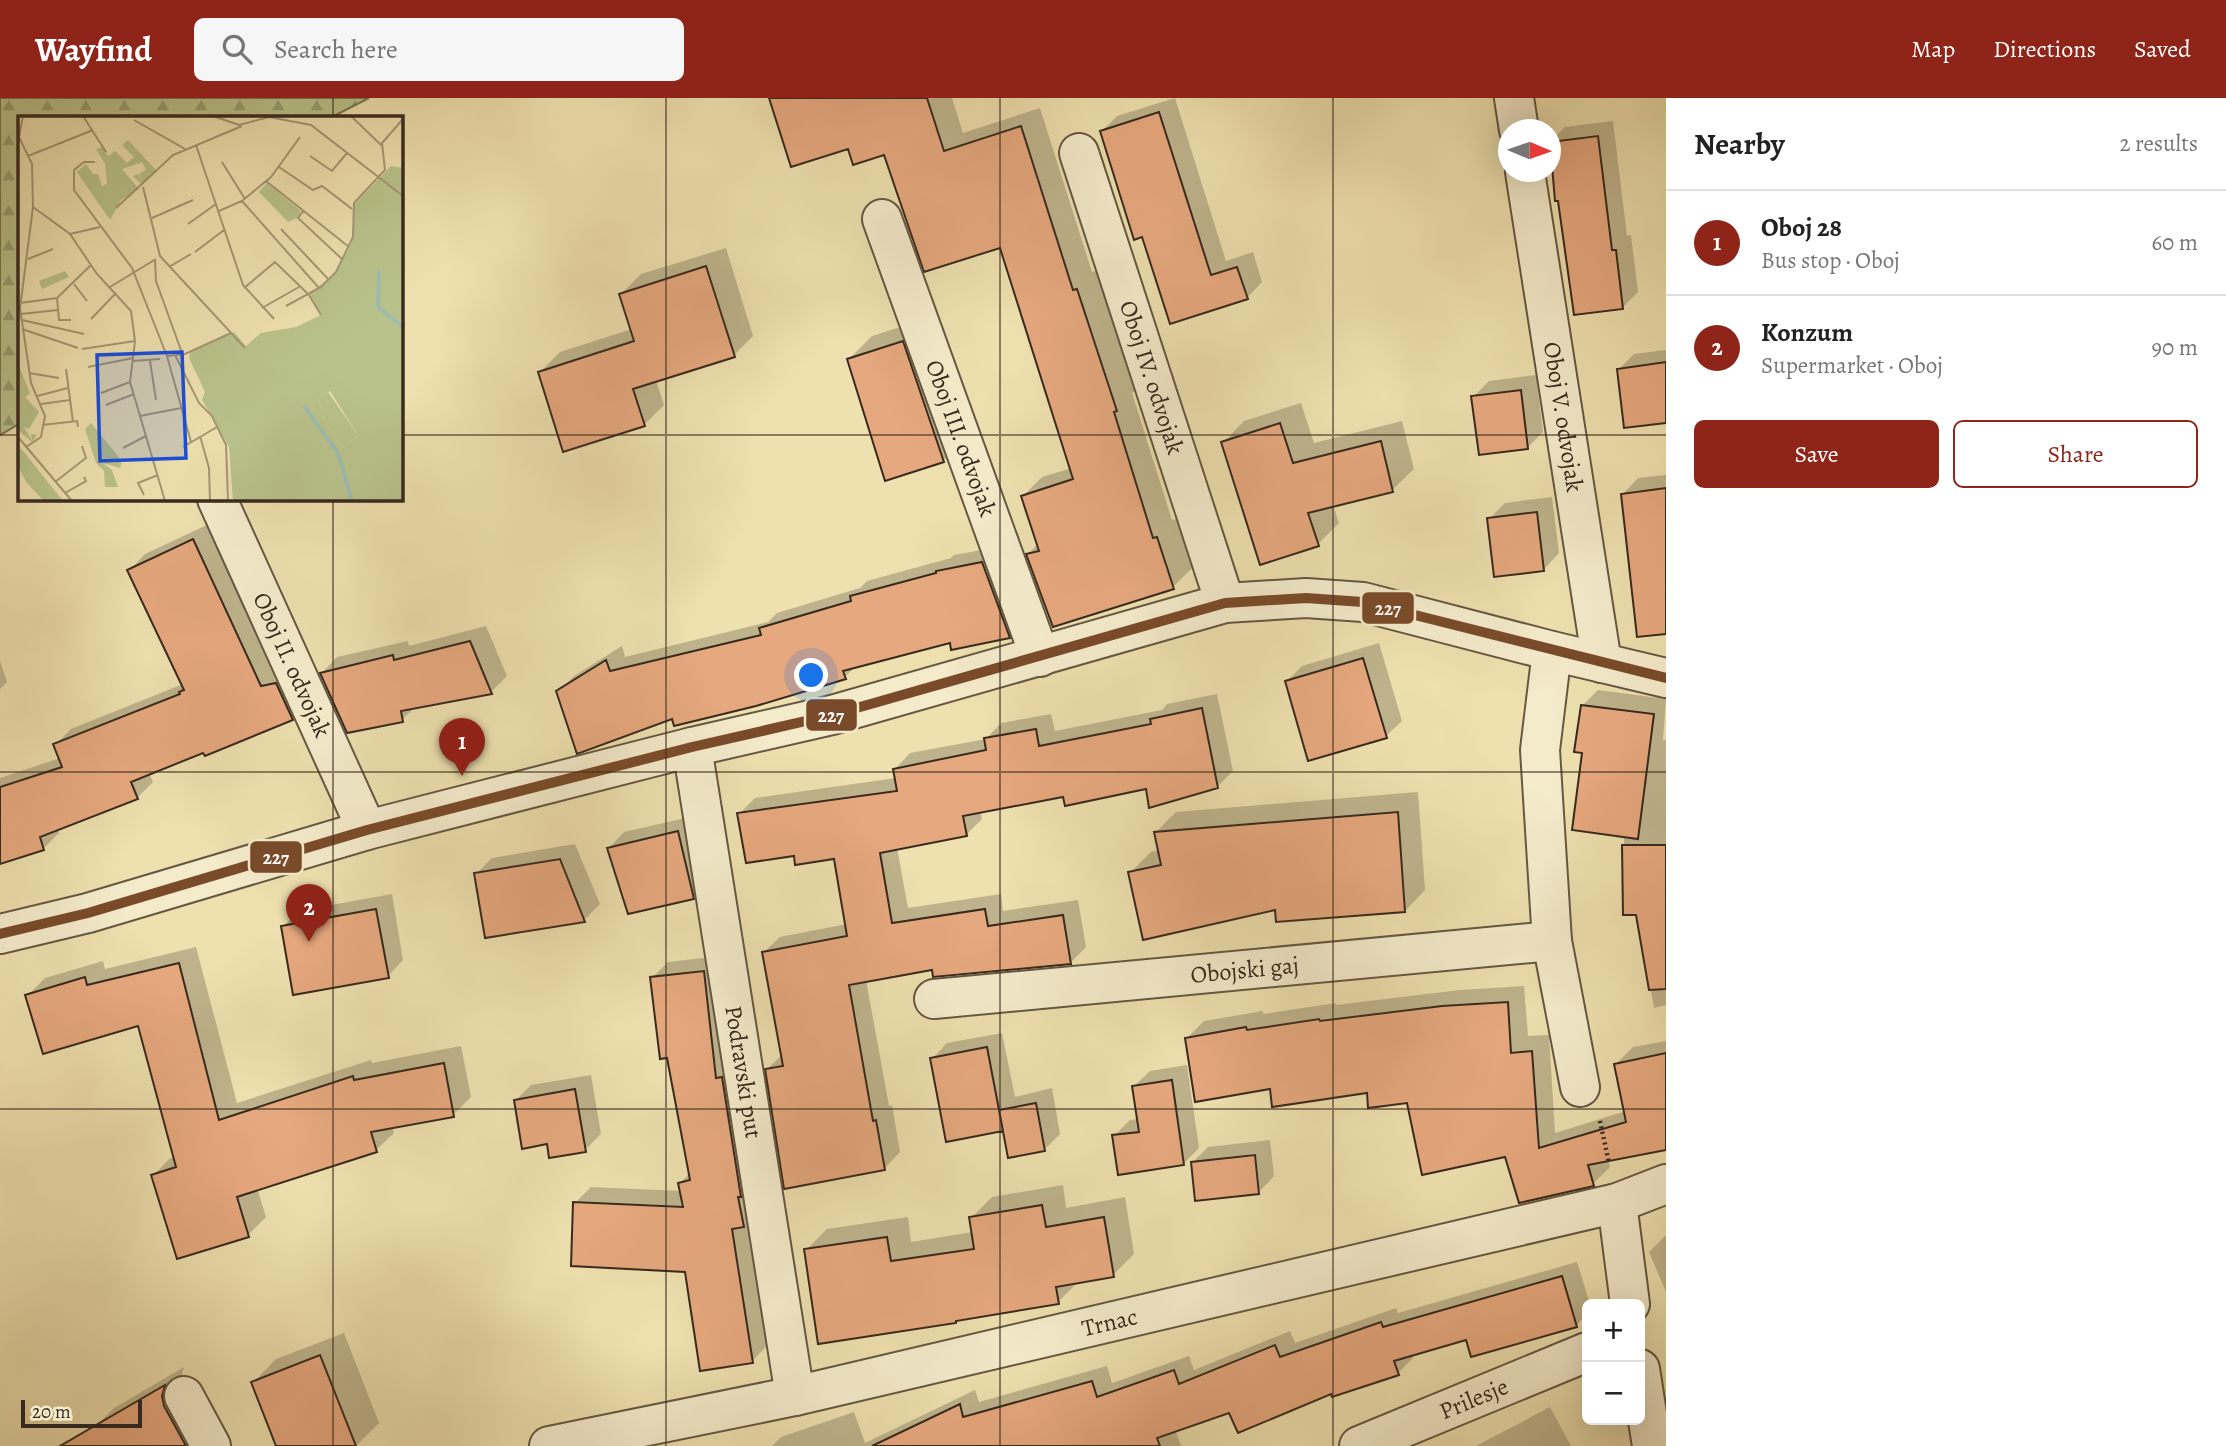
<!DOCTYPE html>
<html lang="en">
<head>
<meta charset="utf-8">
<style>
  :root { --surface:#fff; --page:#f6f6f6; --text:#222; --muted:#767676; --line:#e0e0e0; --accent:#8f2418 }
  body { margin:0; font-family:Alegreya,serif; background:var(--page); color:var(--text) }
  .controls { position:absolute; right:21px; bottom:21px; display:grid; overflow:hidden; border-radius:10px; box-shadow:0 7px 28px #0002 }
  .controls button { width:63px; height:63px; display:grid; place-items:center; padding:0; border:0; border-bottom:2px solid var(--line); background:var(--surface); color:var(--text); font:35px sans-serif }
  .compass { position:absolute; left:1498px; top:21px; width:63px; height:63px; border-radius:50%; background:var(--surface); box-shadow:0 7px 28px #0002; rotate:92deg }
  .scale { position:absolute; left:21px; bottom:18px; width:121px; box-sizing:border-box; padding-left:7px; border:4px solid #382a1e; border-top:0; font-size:19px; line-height:24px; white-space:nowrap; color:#382a1e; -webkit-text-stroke:5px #f4ebcb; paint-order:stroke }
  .you { position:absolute; left:812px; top:578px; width:24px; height:24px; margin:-18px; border:5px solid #fff; border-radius:50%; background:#1a73e8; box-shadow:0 0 0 10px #1a73e833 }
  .badge { display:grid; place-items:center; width:46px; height:46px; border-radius:50%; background:var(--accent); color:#fff; font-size:23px; font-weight:700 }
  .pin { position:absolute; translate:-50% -58px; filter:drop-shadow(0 2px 4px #0008) }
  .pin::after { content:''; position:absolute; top:37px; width:24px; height:21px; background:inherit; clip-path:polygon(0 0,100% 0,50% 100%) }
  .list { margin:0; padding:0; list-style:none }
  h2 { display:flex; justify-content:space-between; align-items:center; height:91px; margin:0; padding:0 28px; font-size:30px }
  h2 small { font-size:23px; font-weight:400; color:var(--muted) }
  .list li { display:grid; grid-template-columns:46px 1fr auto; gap:21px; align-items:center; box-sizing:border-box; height:105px; padding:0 28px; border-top:2px solid var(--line) }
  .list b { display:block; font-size:26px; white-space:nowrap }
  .list p { margin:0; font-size:23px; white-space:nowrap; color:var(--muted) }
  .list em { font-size:23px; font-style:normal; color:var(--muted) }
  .actions { display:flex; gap:14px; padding:21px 28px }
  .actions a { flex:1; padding:16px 0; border:2px solid var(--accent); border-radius:10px; text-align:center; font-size:24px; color:var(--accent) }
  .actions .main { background:var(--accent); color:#fff }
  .icon { flex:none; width:38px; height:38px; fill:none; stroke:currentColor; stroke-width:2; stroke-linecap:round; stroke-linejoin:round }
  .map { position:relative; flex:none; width:1666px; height:1348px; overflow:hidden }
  header { display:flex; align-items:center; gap:42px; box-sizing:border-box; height:98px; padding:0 35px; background:var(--accent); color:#fff }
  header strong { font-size:33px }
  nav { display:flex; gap:38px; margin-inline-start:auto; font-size:24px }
  .search { width:490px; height:63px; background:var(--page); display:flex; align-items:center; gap:18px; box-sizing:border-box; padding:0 24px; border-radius:10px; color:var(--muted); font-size:26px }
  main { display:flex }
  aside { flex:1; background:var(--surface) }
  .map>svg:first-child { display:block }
</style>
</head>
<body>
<header>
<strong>Wayfind</strong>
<div class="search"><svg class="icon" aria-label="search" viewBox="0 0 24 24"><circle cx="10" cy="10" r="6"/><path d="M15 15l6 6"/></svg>Search here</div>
<nav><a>Map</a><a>Directions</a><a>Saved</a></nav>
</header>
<main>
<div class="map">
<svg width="1666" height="1348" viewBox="0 0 1666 1348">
  <defs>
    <pattern id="forest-firs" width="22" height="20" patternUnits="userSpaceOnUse" patternTransform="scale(1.75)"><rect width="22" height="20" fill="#b9c28b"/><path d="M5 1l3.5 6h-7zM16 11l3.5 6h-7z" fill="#979e71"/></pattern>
  </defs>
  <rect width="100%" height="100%" fill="#eee0af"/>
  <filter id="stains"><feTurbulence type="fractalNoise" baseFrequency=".00286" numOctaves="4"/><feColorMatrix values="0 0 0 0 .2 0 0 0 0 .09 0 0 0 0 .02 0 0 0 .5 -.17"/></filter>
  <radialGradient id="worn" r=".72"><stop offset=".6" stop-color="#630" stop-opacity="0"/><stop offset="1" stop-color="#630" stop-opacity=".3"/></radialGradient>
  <path fill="url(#forest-firs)" stroke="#787654" stroke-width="2" d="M0,0H369L332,19H19V326L0,337Z"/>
  <path fill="#0003" d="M771,0H952L963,35L1040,10L1092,174L1096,173L1135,293L1132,295L1172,422L1176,421L1192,470L1173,489L1028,456L1039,445L1023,398L1042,379L1072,370L1002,148L885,55L849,49Z
    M1175,0L1226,163L1253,154L1262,184L1247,200L1143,137L1102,33L1117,18Z
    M1613,23L1627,138L1631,137L1638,194L1622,210L1550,44L1565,29Z
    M726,150L753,238L734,257L656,282L664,307L644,327L540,274L560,254L632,231L621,196L641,176Z
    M926,221L966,340L943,363L849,261L872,238Z
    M1666,252V323L1618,272L1634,256Z
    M1536,277L1543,334L1528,349L1473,299L1489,283Z
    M1301,305L1314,345L1402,323L1414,371L1392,392L1333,407L1339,425L1318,446L1223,345L1244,323Z
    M1666,377V534L1623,396L1638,380Z
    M1552,399L1559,455L1544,471L1489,421L1505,405Z
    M209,426L308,605L292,620L149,675L153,684L137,700L57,731L59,735L43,751L0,764V680L60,660L55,647L71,631L183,586L130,472L145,456Z
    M998,449L1025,523L1009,539L951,543L856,568L845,579L673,618L558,594L574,578L622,548L625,559L768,524L777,515L860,490L867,483L951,460L954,457Z
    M486,528L507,578L491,594L416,608L402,622L322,575L337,559L408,543L409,548Z
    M1379,545L1402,623L1386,638L1287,583L1302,568Z
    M0,563L7,584L0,591Z
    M1598,592L1666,601L1663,642H1666V907L1654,910L1637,815H1625L1624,737L1584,653L1582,608Z
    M1217,596L1233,673L1217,689H1147L1064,697L980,713L982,721L966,737L897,750L908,810L1001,796L1003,813L1078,802L1086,849L1070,865L933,870L866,882L889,1008L892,1007L900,1054L885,1070L767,971L783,956L764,854L780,839L847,826L835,759L795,756L739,716L755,700L896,680L895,671L910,655L986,641L1001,625L1051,616L1055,633L1162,612L1167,606Z
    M1418,694L1425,792L1405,813L1130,775L1151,754L1159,752L1156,734L1176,714Z
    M694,718L709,783L693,799L609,750L624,734Z
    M575,746L600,806L584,822L487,838L476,776L492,760Z
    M392,796L403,862L388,878L283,829L298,813Z
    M196,849L237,1005L371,962L372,965L461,948L471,999L453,1017L392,1028L394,1035L376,1052L257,1090L266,1119L248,1137L153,1078L170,1060L175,1059L139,926L27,898L45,880L103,863L105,871Z
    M720,858L768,1247L752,1263L686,1172L575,1105L591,1089L682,1093L680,1085L690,1075L652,880L668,864Z
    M1524,888L1528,938L1549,937L1555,1035L1626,1013L1616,966L1633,949L1666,943V1050L1608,1061L1610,1069L1593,1086L1408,1003L1368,993L1271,989L1187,940L1204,923L1263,913V916L1336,905V907L1460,892Z
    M1002,935L1015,999L1052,990L1060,1036L1044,1052L1004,1029L932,961L947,945Z
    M1187,967L1199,1050L1184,1065L1114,1038L1130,1022L1139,1021L1134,988L1150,973Z
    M591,977L601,1036L585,1052L549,1044L516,1002L531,987Z
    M1270,1042L1274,1078L1259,1094L1192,1065L1208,1049Z
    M1063,1087L1066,1110L1125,1099L1134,1156L1113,1177L1079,1183L1058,1204L806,1152L827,1131L908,1119L911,1144L973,1134L971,1120L992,1099Z
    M1665,1138H1666V1194L1649,1154Z
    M1577,1164L1590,1206H1587V1216L1576,1228L1468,1240L1412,1256L1413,1260L1398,1275L1332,1294L1230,1313L1175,1332L1181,1348H772L781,1339L854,1314L865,1345L975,1292L979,1304L1107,1268L1112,1285L1189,1258L1194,1272L1290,1233L1295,1245L1396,1210L1398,1215Z
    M344,1235L379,1325L356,1348H278L253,1285L276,1261Z
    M184,1269L182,1277L185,1288L221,1348H104L94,1330L114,1310Z
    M1550,1309L1571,1348H1476Z"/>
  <path fill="#e6a87e" stroke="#382a1e" stroke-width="2" d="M769,0H927L944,53L1021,28L1073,192L1077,191L1117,313L1114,314L1153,440L1157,439L1174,491L1053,529L1026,456L1039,453L1021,398L1073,381L1000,150L924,174L884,57L853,67L848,51L791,69Z
    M1159,14L1211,177L1237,169L1248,201L1170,226L1142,139L1134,142L1100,33Z
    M1598,38L1612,152H1616L1623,211L1574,217L1558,103H1555L1550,44Z
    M706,168L735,259L633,291L645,328L563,354L538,274L634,243L619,196Z
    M903,243L944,364L885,383L847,261Z
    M1666,264V325L1624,330L1617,271Z
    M1521,292L1528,351L1479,357L1471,298Z
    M1280,325L1293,365L1381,343L1393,394L1308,415L1319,448L1260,467L1221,344Z
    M1666,390V536L1637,539L1621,396Z
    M1537,414L1544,473L1494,479L1487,420Z
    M193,441L261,588L276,585L293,622L205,658L203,655L131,684L138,701L40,739L44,752L0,766V689L62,669L53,646L180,596L179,594L184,592L127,472Z
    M982,464L1010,540L951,552L950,545L843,573L846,581L756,608L674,628L672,621L577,656L556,593L606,562L610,573L761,537L759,530L851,503L850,498L936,475V473Z
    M470,543L492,596L401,613L403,624L347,635L320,575L393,557L394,562Z
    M1363,560L1387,640L1308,663L1285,583Z
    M1581,607L1654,616L1638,741L1572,732L1582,655L1574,654Z
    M1202,610L1218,690L1149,710L1146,691L1065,708L1063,699L963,718L967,738L880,755L892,825L985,811L988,828L1063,817L1071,866L933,879L932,872L849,887L873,1023L876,1022L885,1072L784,1091L765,971L783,968L762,854L847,838L834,761L795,767L794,758L746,765L737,715L897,693L893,671L986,652L984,640L1036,631L1039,648L1151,626L1150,621Z
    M1398,714L1405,814L1276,824L1275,812L1143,842L1128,774L1161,767L1154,734Z
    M678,733L694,801L628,816L607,750Z
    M1622,747H1666V891L1649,892L1636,817H1623Z
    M560,761L585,824L485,840L474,775Z
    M376,811L389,880L293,897L281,828Z
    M179,865L219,1022L353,978L354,982L444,965L454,1019L371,1034L377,1054L237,1099L249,1139L177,1161L151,1077L176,1069L138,928L43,956L25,897L85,879L87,887Z
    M704,873L716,980L722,979L741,1099H738L744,1129L732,1131L753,1265L700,1273L685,1174L571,1168L573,1104L683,1109L678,1085L690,1082L667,960L660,961L650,879Z
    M1508,904L1511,955L1532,953L1539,1050L1626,1024L1614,966L1666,955V1052L1588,1067L1594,1088L1519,1105L1505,1059L1422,1077L1407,1005L1368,1010L1367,995L1272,1009L1270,991L1195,1004L1185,940L1246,929L1247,932L1319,921L1320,923L1442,908Z
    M987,949L1003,1033L946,1044L930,960Z
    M1172,982L1184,1067L1118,1077L1112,1037L1139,1034L1132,988Z
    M575,991L586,1054L549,1060L547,1046L522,1051L514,1002Z
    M1036,1005L1045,1053L1008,1060L999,1012Z
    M1255,1057L1259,1096L1195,1103L1191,1064Z
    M1042,1107L1046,1129L1104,1119L1114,1179L1056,1189L1059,1206L956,1223V1225L818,1246L804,1151L887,1139L891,1163L974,1151L969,1119Z
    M1562,1178L1577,1229L1471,1259L1466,1242L1394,1263L1399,1277L1332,1299L1331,1296L1238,1335L1229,1315L1157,1340L1160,1348H872L960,1306L963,1319L1092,1283L1097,1299L1174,1272L1179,1286L1275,1247L1280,1259L1381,1224L1383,1229Z
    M320,1257L356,1348H276L251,1284Z
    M165,1287L162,1298L164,1308L186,1348H60Z"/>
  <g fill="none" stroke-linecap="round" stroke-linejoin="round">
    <defs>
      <g id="minor">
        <path d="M1514,0L1519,32"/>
        <path id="s1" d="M1079,55L1225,505"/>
        <path id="s2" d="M1525,74L1602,565"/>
        <path id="s3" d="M882,121L1040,559"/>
        <path id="s4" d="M217,401L367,732"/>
        <path d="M1552,553L1540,652L1552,843L1580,989"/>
        <path id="s5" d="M692,649L795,1298"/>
        <path id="s6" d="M934,901L1552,843"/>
        <path d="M1617,1105L1630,1206"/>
        <path d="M1640,1271L1652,1348"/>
        <path d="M184,1298L211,1348"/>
        <path id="s7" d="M549,1348L795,1298L1617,1105L1666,1086"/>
        <path id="s8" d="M1359,1348L1587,1254"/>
      </g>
      <path id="tertiary" d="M0,836L88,815L367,732L692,649L832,617L1225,505L1306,500L1363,504L1552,553L1666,580"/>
    </defs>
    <use href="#minor" stroke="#665842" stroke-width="42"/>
    <use href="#tertiary" stroke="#665842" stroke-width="42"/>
    <path stroke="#382a1e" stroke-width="4.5" stroke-dasharray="2 3.5" stroke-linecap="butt" d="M1600,1023L1609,1065"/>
    <use href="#minor" stroke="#f4ebcb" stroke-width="38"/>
    <use href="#tertiary" stroke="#f4ebcb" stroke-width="38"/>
    <defs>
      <path id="bus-1" d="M0,836L88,815L367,732L692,649L832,617L1225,505L1306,500L1363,504L1666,580"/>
    </defs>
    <use href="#bus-1" stroke="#f4ebcb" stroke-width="16"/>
    <use href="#bus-1" stroke="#7a4b2a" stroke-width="10"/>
  </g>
  <path fill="none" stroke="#382a1e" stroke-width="2" stroke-opacity="0.55" d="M333,0V19M666,0V1348M1000,0V1348M1333,0V1348M0,337H19M401,337H1666M333,401V1348M0,674H1666M0,1011H1666"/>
  <g text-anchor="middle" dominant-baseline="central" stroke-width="6" stroke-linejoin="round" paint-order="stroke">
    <g font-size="24" fill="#382a1e" stroke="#f4ebcb">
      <text stroke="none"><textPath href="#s1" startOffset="236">Oboj IV. odvojak</textPath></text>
      <text stroke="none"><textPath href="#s2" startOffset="248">Oboj V. odvojak</textPath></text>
      <text stroke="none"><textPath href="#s3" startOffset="233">Oboj III. odvojak</textPath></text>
      <text stroke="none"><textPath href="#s4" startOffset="182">Oboj II. odvojak</textPath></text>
      <text stroke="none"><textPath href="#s6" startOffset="312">Obojski gaj</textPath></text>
      <text stroke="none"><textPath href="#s5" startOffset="329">Podravski put</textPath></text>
      <text stroke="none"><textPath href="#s7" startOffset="574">Trnac</textPath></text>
      <text stroke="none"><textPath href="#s8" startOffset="124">Prilesje</textPath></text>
    </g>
  </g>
  <g transform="translate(18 18)">
    <rect width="385" height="385" fill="#eee0af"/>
    <path d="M110,24L139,55L124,69L115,60L120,58L125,65L121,58L128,54L124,46L104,53L121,73L103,84L92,104L59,56L68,48L75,58H80L84,70L89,68L87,48L78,33L85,31L90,40L97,35L109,47L116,41L104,29ZM249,67L283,95L279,102L270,106L241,76ZM47,155L51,161L24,173L21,165ZM1,250L12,278L7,281L21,296L11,313L6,311L14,324L13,318L19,319L23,313L14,326L0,314ZM310,276L340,319L324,333L306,304L301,283ZM0,331L5,335L45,385H26L9,367L0,351Z" fill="#b9c28b"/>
    <path d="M373,50L385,52V385H215L211,331L184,284L187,276L171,242L173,234L216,216L228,230L243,217L278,211L303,199L292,178L319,155L334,126L336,89ZM312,275L340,319L324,333L306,304L301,283ZM73,307L104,345L102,352L85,347L94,354L100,371H87L86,355L78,347L67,313Z" fill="#b9c28b" fill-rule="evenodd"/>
    <path fill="none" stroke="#9cbbb4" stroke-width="3.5" d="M361,154L360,191L385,211M286,290L320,337L334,385"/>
    <path fill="none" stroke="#a59775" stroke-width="2" d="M5,0L1,21L14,48L15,91L2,192L13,267L27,300L23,321L8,331M65,0L88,36M195,0L221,9L251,1L293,9L385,80M333,0L364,30M116,4L167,33M178,29L225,169L256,203M10,40L75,14M292,40L314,55L329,37M77,46H66L56,54V74L114,152L149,240L173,326M204,46L227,83M261,51L295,74L304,70L334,93M248,65L331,131M125,71L142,140L227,232M224,85L301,172M15,91L52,118L79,158L113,195L117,225L112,266L147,385M98,92L155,39L224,10M286,94L280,102L325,144M201,95L224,85L253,61L282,21M134,102L175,84M170,108L198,88M263,113L311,164M52,118L82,111M177,136L206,114M10,143L35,133M137,144L138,165L164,237M151,151L173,138M56,168L69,185M92,171L138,143M226,172L257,146L291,179L303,199M39,182L41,204H53M2,187L39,182L73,149M268,190L303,171L318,156L335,121L336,87L367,54L364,27L385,3M244,192L281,171M3,198L40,194M73,203L98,177M4,204L66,218M4,213L60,232M64,233L117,225M157,239L181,287L194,300L208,329L210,385M149,240L167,238L213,217M114,245L142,243M132,245L138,284M70,251L115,242M48,253L55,306M11,257L41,262M83,277L112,266M19,280L50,272M23,288L52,284M88,289L116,278M122,300L163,292M24,309L59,305L60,311M182,320L191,352L192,385M0,321L54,385M165,331L199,311M105,332L128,320M37,366L68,342L64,330M47,377L68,365L66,361M126,379L120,367L140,359"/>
    <path fill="#1d4ed8" fill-opacity="0.15" stroke="#1d4ed8" stroke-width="3.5" d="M164,236L168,342L82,345L79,239Z"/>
    <rect width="385" height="385" fill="none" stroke="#382a1e" stroke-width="3.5"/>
  </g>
  <g stroke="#f4ebcb" stroke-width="2.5">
    <rect x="1361" y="493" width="54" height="34" rx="7" fill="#7a4b2a"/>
    <rect x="805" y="600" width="53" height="34" rx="7" fill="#7a4b2a"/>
    <rect x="249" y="742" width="54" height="34" rx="7" fill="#7a4b2a"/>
  </g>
  <g font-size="19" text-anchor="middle" font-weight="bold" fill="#fff">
    <text x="1388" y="517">227</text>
    <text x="831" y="624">227</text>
    <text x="276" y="766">227</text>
  </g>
  <rect width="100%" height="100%" filter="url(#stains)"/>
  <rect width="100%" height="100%" fill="url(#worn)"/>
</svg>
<div class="controls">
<button>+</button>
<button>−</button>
</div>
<svg class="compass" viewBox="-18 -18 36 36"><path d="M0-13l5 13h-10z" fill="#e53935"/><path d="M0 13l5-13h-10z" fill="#767676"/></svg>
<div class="scale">20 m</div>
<div class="you"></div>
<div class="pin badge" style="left:462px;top:678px">1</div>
<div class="pin badge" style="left:309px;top:844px">2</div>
</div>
<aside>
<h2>Nearby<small>2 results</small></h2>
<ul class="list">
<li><span class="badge">1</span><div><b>Oboj 28</b><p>Bus stop · Oboj</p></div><em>60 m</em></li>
<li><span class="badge">2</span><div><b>Konzum</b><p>Supermarket · Oboj</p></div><em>90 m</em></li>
</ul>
<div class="actions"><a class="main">Save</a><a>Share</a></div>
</aside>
</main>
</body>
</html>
